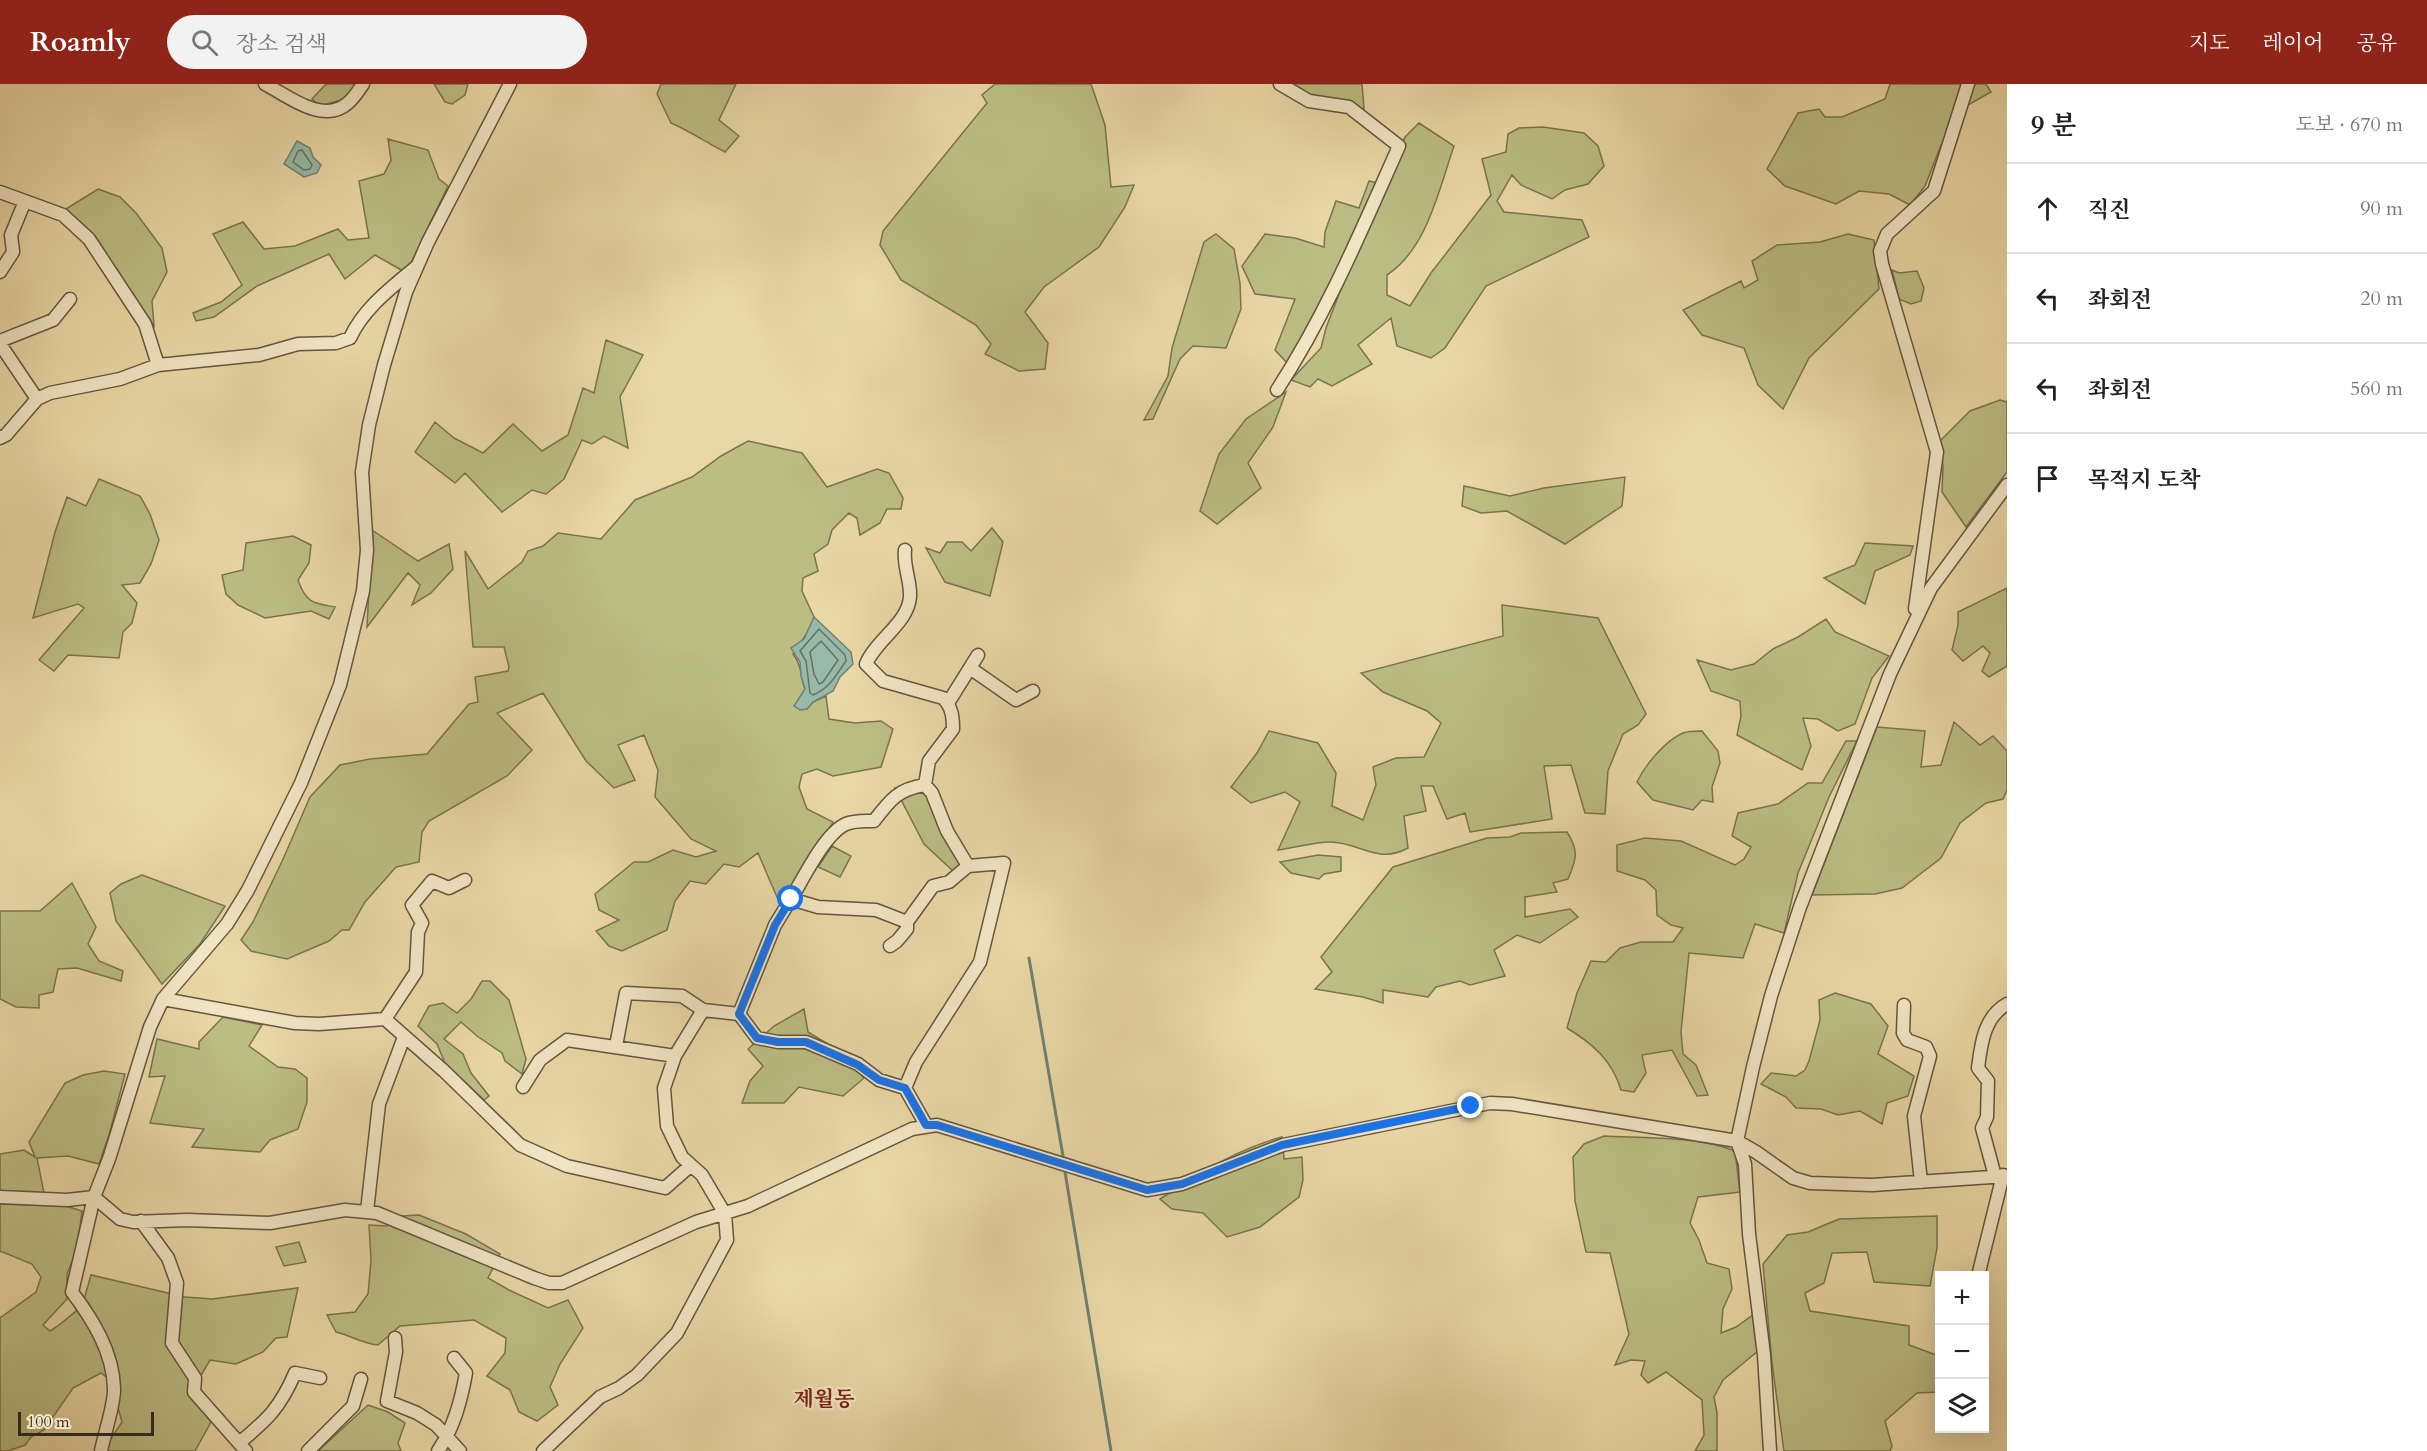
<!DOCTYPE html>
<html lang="ko">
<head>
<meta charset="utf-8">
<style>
  :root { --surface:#fff; --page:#f2f2f2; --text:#222; --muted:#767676; --line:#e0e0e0; --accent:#8f2418 }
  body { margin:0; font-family:Cardo,"Noto Serif KR",serif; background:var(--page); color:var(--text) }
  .controls { position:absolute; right:18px; bottom:18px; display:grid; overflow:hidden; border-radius:0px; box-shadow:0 6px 24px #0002 }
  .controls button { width:54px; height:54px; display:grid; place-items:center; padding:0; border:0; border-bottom:2px solid var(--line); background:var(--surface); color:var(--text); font:30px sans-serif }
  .scale { position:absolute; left:18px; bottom:15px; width:136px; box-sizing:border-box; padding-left:6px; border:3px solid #372b1d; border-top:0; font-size:16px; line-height:21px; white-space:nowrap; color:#372b1d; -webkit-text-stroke:4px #f1e5c4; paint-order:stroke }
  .stop { position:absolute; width:18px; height:18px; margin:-14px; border:4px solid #1a73e8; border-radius:50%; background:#fff }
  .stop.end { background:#1a73e8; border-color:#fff; box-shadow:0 2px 6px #0008 }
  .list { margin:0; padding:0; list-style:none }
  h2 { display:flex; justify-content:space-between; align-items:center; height:78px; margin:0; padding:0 24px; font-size:26px }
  h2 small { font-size:20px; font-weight:400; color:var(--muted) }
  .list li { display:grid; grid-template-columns:39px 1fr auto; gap:18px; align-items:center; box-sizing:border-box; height:90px; padding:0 24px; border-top:2px solid var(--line) }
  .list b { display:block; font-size:22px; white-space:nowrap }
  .list em { font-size:20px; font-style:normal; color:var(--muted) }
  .icon { flex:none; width:33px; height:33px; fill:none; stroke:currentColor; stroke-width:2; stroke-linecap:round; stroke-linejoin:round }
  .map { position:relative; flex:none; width:2007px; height:1367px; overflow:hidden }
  header { display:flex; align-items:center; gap:36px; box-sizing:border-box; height:84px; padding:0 30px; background:var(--accent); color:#fff }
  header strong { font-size:28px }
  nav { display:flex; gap:33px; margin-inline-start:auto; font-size:21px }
  .search { width:420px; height:54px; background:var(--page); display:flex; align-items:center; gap:15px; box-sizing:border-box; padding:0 21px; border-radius:33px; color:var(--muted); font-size:22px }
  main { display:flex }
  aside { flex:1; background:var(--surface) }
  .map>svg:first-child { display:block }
</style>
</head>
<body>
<header>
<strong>Roamly</strong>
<div class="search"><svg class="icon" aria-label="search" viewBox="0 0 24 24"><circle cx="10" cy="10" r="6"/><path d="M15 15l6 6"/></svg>장소 검색</div>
<nav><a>지도</a><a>레이어</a><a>공유</a></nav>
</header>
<main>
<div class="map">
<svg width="2007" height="1367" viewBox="0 0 2007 1367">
  <rect width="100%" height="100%" fill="#e9d7a5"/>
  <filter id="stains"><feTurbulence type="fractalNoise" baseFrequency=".00333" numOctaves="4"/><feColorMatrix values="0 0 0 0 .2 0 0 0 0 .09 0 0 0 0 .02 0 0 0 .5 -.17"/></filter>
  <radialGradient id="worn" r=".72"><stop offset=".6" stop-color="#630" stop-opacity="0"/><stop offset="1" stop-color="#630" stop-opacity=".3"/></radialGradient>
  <path fill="#bbbd83" stroke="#797450" stroke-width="1.5" d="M326,0H357L345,15L320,22L312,15Z
    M434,0H468L465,11L452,20L445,18Z
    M661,0H736L719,36L739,52L725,68C707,59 690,47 671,39L657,10Z
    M995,0H1091L1105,41L1111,103L1134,101L1125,123L1099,163L1044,203L1025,228L1048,259L1045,285L1019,287L985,270L991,260L976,241L901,196L880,161L883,147L987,19L982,11Z
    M1287,0H1362L1364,25L1337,15L1307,13Z
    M1890,0H1986L1991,8L1968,21L1941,61L1925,102L1910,121L1889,110L1859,107L1836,120L1785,102L1767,85L1798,29L1819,25L1825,33H1842L1885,15Z
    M1419,39L1454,62C1439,105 1427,165 1387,191V211L1410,222L1431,189L1491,111L1482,75L1506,68L1508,50L1519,44L1543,43L1584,49L1598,62L1604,82L1588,100L1565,106L1552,115L1521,101L1512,91L1497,117L1504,128L1582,136L1589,153L1486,202L1445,264L1431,274L1397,262L1391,234L1358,261L1372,280L1332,302L1318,295L1310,303L1291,296L1321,264L1326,244L1341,205L1405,53Z
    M388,55L428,66L439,95L448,102L409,183L403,187L375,171L345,195L329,170L257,202L214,233L196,237L193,229L221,218L242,201L213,150L243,138L264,165L295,162L338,145L348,156L369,154L359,97L384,90L391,76Z
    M1369,97L1378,99L1321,218L1287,279L1275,266L1295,215L1255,210L1242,182L1265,150L1295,154L1324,163L1325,148L1336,117L1359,124Z
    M98,105L120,113L136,129L162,164L167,188L152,217L154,242L137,221L111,177L66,125Z
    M1216,150L1234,165L1240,199L1241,225L1226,264L1193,262L1180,275L1153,335L1144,336L1168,292L1172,264L1204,158Z
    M1848,150L1874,156L1879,205L1809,274L1783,325L1758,301L1744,264L1702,251L1683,226L1741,197L1744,204L1758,196L1752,177L1777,161L1820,158Z
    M1892,186L1899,189L1917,187L1924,204L1921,217L1911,220L1899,215Z
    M606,256L643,271L620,313L628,364L604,352L592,360L582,356L564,395L546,410L532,406L502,428L465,389L455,399L415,368L435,338L454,354L483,369L513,340L542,367L568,351L583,304L594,309Z
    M1286,308L1273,343L1248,379L1261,404L1217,440L1200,427L1219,370L1246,335Z
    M2000,316L2007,318V388L1966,443L1942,408L1943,382L1940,357L1970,327Z
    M748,357L802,369L827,403L877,385L889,389L903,414L901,425H887L880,439L860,451L857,434L849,429L832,446L828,460L814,470L818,487L803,494L802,507L814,533L809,546L793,570C801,580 801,592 805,605L795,622L807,625L813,618L826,612L829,635L855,639L881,637L893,645L881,683L833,692L817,685L802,690L799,703L807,725L833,738L814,772L780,820L758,769L739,783L724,780L706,800L690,797L675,817L667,846L622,867L609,862L596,847L619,836L599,826L595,810L634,778H648L673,766L696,773L716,767L691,755L655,713L658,686L644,651L618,661L635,696L614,704L586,677L543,609L497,629L532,666L507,692L429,737L422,748L419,778L396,783L365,818L349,846H342L329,857L287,875L251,867L241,856L253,838L284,773L310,713L340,681L370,675L427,670L469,620L478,618L475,593L508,587L509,583L504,563H473L465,467L488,505L522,478L528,467L543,462L558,449L601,455L635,416L692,393L721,372Z
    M1625,393L1622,422L1565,460L1507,427L1481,429L1462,422L1464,402L1510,412L1544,404Z
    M99,395L140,412L150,430L159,456L151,480L140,499L122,501L137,519L132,539L123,548L119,574L68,571L54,587L39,576L84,524L78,520L33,534L55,448L67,413L86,422Z
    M992,444L1003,458L990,512L945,498L926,464L940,469L947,458H962L971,467Z
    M372,446L418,477L449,460L453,485L431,509L412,521L420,501L408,489L367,543Z
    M293,452L311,461L309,479L298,496C306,519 313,519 335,523L329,535L311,527L265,534L238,521L226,510L222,491L243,486L246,459Z
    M1865,459L1913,462L1910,471L1875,487L1865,520L1824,494L1855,481Z
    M2007,504V582L1989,593L1982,587L1990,569L1983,562L1963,577L1952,566L1958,541V528Z
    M1502,521L1598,534L1646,630L1638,641L1623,650L1608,687L1605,730L1585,729L1571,681L1544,682L1552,735L1470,748L1465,729L1447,735L1433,702H1421L1426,727L1404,732L1408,764C1377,781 1360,758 1330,758C1314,758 1295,764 1278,766L1300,718L1285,708L1251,719L1231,703L1257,669L1269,647L1318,659L1336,689L1332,722L1363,736L1376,701L1373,683L1396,674L1424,673L1441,639L1427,627L1383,608L1361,589L1503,552Z
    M1826,535L1835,548L1889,572L1872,594L1855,640L1838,647L1818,635L1803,634L1811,662L1802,686L1737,651L1741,632L1740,617L1711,607L1697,576L1731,586L1754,580L1773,565L1798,553Z
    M1954,638L1980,661L1993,652L2007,667V706L2003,715L1986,719L1960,739L1941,774L1902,804L1875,810L1812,811L1877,643L1925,647L1921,683L1941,681Z
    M1702,647L1718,667L1720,679L1712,703L1713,718L1702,716L1693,726L1653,716L1637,698C1645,681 1666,656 1683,649C1688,647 1696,647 1702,647Z
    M1846,657H1857L1829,713L1798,789L1784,849L1755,840L1743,874L1689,869L1681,948L1683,970L1696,981L1708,1011L1697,1012L1672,966L1642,971L1646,989L1634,1008L1621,1006C1612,976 1593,960 1567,944L1577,909L1591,877L1606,878L1620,864L1641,858H1673L1683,844L1671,841L1657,831L1656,806L1645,796L1617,787V761L1645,754L1681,757L1735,781L1744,775L1751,763L1732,752L1738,729L1778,720L1808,699H1822Z
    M930,698L966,772L954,788L924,760L895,704Z
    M1567,748C1579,767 1577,774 1568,795L1553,799L1557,808L1525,813V833L1570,825L1578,833L1540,859L1517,851L1494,866L1505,892L1470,901L1460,897L1436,903L1428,913L1383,906V919L1363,913L1315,905L1332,888L1321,873L1393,783L1487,754L1510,753L1521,749Z
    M832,762L851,772L840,793L818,783Z
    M1318,771L1341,773V787L1324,790L1319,795L1291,789L1280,778Z
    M142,791L225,822L200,860L162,900L116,837L110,809L121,800Z
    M72,799L96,843L88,860L99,877L123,887L121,897L77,884L58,885L53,908L39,911V924L16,923L0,915V827H40Z
    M482,897H490L509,916L526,975L522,990L505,977L502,969L477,952L461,938L444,955L463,970L471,989L489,1012L484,1016L445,979L437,960L418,942L429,922L443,919L457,929L471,915Z
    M1835,909L1871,920L1888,942L1878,970L1914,992L1908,1012L1887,1019L1882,1040L1860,1027L1838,1031L1821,1025L1796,1024L1786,1013L1761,1000L1771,989L1796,992L1805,986L1809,977L1820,936L1819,916Z
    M804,925L808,948L838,966L864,994L843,1012L799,1003L784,1019H742L750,997L763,982L748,965L774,942Z
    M223,933L262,941L249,962L278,983L295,985L307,994V1018L298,1045L270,1056L260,1068L192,1063L204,1045L150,1039L165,992L149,993L157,955L199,965V958Z
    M104,987L125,990L109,1051L99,1080L68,1072L37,1074L44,1109L0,1108V1070L24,1066L35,1073L29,1058L65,999L83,991Z
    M1604,1052C1645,1054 1697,1052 1735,1067L1740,1108L1698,1113L1690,1139L1699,1156L1707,1179L1729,1185L1732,1205L1723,1225L1721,1249L1736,1243L1754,1230L1758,1267L1723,1296L1714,1313L1717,1329V1367H1695L1704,1351L1702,1316L1666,1288L1648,1299L1641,1291L1645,1277L1631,1276L1615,1281L1629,1250L1610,1169L1586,1168L1575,1117L1573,1073L1584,1060Z
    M1282,1053L1284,1075L1302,1073L1303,1096L1299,1113L1260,1143L1227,1153L1203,1129L1172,1125L1160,1115C1201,1089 1234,1066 1282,1053Z
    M0,1120L66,1122L82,1127L77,1165L67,1190V1215L43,1241L50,1247C64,1239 74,1227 87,1219H83L91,1191L185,1213L212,1215L298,1204L287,1253L276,1254L263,1268L236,1280L210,1276L190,1310L211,1338L195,1367H107L110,1356L122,1338L117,1320L118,1302L101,1289L73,1304L44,1346L31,1353L25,1361L8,1367H0V1234L36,1208L41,1193L32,1180L0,1167Z
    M419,1131L466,1150L500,1170L488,1194L509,1206L548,1224L568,1216L583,1244L560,1280L550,1303L558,1321L537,1337L519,1328L510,1306L487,1292L505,1269L506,1254L474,1236L400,1242L378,1261C361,1259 352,1252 336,1248L327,1231L355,1228L368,1210L371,1176L369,1141L387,1142L401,1132Z
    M1937,1132V1164L1930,1202L1874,1198L1867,1168L1832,1169L1824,1199L1805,1209L1810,1227L1909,1242V1261L1939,1272V1308L1917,1309L1885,1337L1892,1362L1890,1367H1784L1772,1279L1763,1180L1787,1151L1808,1148L1839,1135Z
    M299,1158L306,1178L284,1182L276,1163Z
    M368,1321L388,1328L405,1339L398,1359L401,1367H318Z"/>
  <path fill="#97b9a9" stroke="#718071" stroke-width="1.5" d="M297,57L310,64L313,73L321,81L317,89L304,93L284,80Z
    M814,533L851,568L853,580L840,593L833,607L813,618L807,625L800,626L794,622L805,605L801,592L800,578L791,564L804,555Z"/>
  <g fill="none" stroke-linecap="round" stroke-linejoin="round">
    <path stroke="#677263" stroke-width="1.5" d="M302,66L312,81L310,85L304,86L293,78L298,67Z
      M819,545L845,571L846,577C836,591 830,604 813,611L810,609L806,577L800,567Z
      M821,557L838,576L823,598L819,600L814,590L810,568Z"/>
    <path stroke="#718071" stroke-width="3" d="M1029,874L1063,1072
      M1065,1088L1111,1367"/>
    <defs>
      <path id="minor" d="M265,0C288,12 323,41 348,19C354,14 359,6 363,0
        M0,108L63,131L89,155L145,240L158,281
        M0,188L13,168L11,151L25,117
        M0,257L53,236L70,215
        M0,260L37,315
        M1277,306C1327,229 1362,145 1399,62L1349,23L1309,17L1280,0
        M0,354L6,351L37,315L50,309L120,295L158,281L259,271L298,260L336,259L350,254C364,224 391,204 416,183
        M905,466C903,482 911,497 910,513C908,539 876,556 866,580L883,597L943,614C952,623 953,633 953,645L929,677L925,701L932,709L947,747L968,782
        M1915,525L1937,368L1882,180L1880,167L1887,150L1934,107L1968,0
        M970,584L1016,616L1033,607
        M948,619L978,571
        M791,815C803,795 825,749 846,740C855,736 865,737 874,737C890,716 898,705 925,701
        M890,862L897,857L907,845V838L933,802L949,798L968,782L1004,779L980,878L916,978L905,1004L926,1041
        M163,915L295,939L319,940L385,935L444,987L520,1061L567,1082L665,1104L690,1082
        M1904,921L1903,949L1907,956L1926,963L1930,972L1914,1032L1921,1098
        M739,930L775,841L791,815L818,823L876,826L907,838
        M385,935L416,888L418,848L422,839L412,821L432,797L449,804L465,796
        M616,962L626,909L682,912L703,926
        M523,1003L540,976L567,956L675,972
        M1995,1092L1982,1044L1987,1033L1988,997L1978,984C1981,960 1984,933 2007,920
        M0,1113L67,1116L94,1113L120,1135L133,1138L187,1136L270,1139L345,1126L377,1129L534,1194L549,1199H562L696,1138L748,1122L912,1045L937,1041L1147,1106L1182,1100L1283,1061L1490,1019L1512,1020L1737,1057L1756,1068L1793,1094L1810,1099L1872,1101L2007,1092
        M367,1127L379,1020L404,953
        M141,1137L168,1174L177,1199L172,1259L195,1294L194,1308L246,1367
        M1978,1192L2003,1091
        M395,1254L396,1268L387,1317L417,1329L436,1341L460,1367
        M239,1359C267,1336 280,1324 295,1289L320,1294
        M101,1367C104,1351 115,1319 114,1304C113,1268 93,1236 72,1208L94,1113L109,1075L150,943L163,915L227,840L248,806L301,699L340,601L363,507L367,466L362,388L369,341L384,281L406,208L428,158L510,0
        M308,1367L353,1322L361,1295
        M438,1367C454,1343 461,1317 466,1289L454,1274
        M543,1367L600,1313L619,1304L637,1291L677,1249L727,1156L725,1130L702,1091L682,1073L667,1042L664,1004L675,972L703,926L739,930L757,954L778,958H806L858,980L879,996L905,1004
        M1770,1367L1764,1271L1749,1150L1745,1080L1737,1057L1753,983L1771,912L1800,823L1890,590L1931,504L2007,401"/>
    </defs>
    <use href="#minor" stroke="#64563f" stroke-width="15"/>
    <use href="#minor" stroke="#f1e5c4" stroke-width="12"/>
  </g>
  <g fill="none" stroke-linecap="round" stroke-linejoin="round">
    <path stroke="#1a73e8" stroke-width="8" d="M791,815L775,841L739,930L757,954L778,958H806L858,981L879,996L905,1004L926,1041H937L1147,1106L1182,1100L1282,1061L1471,1022"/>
  </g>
  <g text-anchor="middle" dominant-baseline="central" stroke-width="5" stroke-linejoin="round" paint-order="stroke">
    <g font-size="21" font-weight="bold" fill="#7a1f14" stroke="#f1e5c4">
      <text x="824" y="1315">제월동</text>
    </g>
  </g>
  <rect width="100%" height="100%" filter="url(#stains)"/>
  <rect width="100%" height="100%" fill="url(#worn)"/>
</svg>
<div class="controls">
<button>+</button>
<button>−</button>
<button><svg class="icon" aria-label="layers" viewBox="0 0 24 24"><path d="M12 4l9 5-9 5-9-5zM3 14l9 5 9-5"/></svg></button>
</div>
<div class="scale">100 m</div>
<div class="stop" style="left:791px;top:815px"></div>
<div class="stop end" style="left:1471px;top:1022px"></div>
</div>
<aside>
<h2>9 분<small>도보 · 670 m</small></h2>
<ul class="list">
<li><svg class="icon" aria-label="ahead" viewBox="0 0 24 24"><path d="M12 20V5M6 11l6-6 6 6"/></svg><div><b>직진</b></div><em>90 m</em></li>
<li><svg class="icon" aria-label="left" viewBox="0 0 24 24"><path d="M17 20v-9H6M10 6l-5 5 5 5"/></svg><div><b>좌회전</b></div><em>20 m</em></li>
<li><svg class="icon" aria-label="left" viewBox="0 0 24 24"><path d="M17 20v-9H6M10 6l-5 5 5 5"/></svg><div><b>좌회전</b></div><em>560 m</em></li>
<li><svg class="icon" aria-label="arrive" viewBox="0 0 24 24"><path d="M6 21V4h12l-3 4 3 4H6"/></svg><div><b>목적지 도착</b></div></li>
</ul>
</aside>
</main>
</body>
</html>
